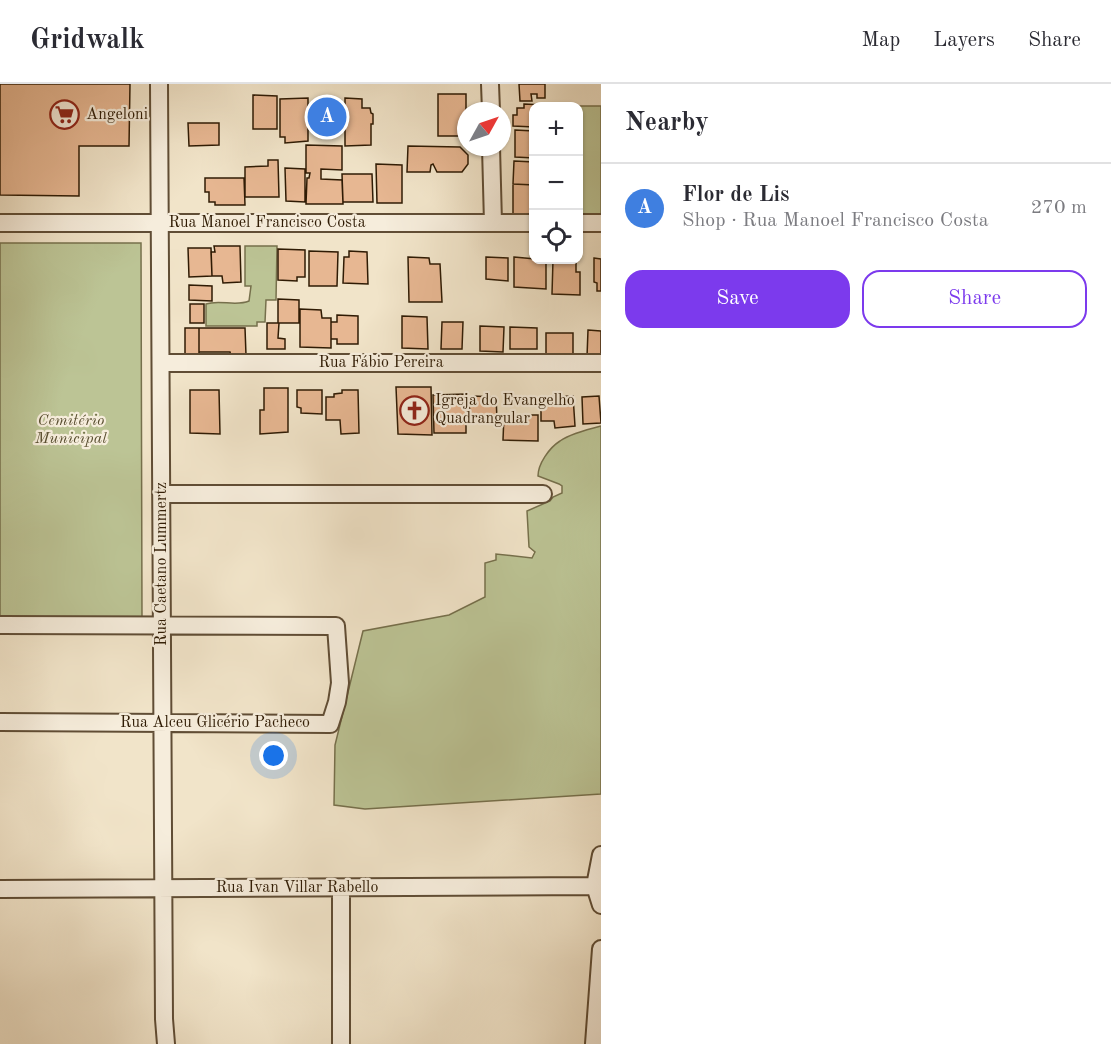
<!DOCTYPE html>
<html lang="en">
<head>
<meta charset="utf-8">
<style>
  :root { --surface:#fff; --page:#f2f2f3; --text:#2b2b33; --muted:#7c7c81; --line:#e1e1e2; --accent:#7c3aed }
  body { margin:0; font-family:"Old Standard TT",serif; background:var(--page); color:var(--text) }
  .controls { position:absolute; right:18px; top:18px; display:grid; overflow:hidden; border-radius:12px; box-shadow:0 2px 4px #0004 }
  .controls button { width:54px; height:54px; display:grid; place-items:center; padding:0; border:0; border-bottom:2px solid var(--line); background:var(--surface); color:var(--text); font:30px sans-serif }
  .compass { position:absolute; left:457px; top:18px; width:54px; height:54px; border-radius:50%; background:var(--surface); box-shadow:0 2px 4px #0004; rotate:50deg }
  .you { position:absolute; left:274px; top:672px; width:21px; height:21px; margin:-15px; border:4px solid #fff; border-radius:50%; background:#1a73e8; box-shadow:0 0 0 9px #1a73e833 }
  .badge { display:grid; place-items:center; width:39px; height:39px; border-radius:50%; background:var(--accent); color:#fff; font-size:20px; font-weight:700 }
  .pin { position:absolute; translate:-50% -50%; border:3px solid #fff; box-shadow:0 2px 6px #0006 }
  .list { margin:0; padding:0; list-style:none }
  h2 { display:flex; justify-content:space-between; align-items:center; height:78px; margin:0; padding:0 24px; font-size:26px }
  h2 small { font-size:20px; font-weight:400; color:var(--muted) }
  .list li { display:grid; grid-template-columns:39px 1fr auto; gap:18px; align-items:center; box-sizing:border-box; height:90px; padding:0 24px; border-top:2px solid var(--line) }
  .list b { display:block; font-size:22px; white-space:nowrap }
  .list p { margin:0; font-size:20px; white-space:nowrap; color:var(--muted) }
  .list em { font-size:20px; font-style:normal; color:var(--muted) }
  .actions { display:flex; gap:12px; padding:18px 24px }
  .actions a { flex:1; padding:14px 0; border:2px solid var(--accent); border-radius:18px; text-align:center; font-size:21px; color:var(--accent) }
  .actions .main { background:var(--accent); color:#fff }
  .icon { flex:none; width:33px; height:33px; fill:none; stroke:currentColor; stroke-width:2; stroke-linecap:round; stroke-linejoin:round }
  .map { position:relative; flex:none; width:601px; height:960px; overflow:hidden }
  header { display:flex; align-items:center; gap:36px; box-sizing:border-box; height:84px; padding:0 30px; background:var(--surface); border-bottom:2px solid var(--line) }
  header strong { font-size:28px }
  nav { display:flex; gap:33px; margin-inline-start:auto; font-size:21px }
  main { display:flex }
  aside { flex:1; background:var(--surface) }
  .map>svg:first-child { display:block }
</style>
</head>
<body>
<header>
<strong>Gridwalk</strong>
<nav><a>Map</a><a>Layers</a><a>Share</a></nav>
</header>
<main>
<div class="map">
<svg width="601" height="960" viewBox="0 0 601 960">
  <rect width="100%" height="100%" fill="#f1e4c9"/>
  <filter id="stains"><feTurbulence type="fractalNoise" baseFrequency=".00333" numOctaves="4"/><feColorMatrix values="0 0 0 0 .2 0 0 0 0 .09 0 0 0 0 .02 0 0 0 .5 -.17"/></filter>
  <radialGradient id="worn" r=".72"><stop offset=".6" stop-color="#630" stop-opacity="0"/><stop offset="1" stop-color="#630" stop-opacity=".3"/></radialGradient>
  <path fill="#bcc495" stroke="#76704c" stroke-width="1.5" d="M573,22H601V137L579,135L578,22Z
    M0,159H141L142,536L0,534Z
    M245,162H277L276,216H266L265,238H257V242H206V220C220,215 235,223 249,217L251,202H245Z
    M601,342V710L365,725L334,721L335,661L363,547L449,531L485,513V479L496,476V470L532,474L535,468L529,463L527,427L550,417L553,413L562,409V402L559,400L538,392C538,380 549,364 560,357C570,350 589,345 601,342Z"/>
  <path fill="#e7b792" stroke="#2f1b04" stroke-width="1.5" d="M0,0H130L129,62H79V112L0,111Z
    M519,0H545V14H537V10H531L532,17H520Z
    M438,10H466V52H438Z
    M253,11L277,12V45H253Z
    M308,14V57L285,59V53H280V15Z
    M345,14L362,15V24H370L371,29L373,30V40H371V61L345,62Z
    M313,17H341L342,48L313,49Z
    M524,20L543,21V22H534V43L513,42V31H517V24H524Z
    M188,39H219V61L189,62Z
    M515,46L534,47V74L515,73Z
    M306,61L342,62V86L321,85V95L342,96L343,120H306L307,94H309L310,89H306Z
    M408,62L460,63L468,71V80L462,88H437L433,80L431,81L430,88H407Z
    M268,76H278L279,113H245V83L268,82Z
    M514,77L534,78V101L513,100Z
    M376,80L402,81V119H377Z
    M285,84L305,85V118L286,117Z
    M342,90H372L373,118H343Z
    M205,94H244L245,121H215V118H209V108H205Z
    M513,100L534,101V131L513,130Z
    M214,162H240L241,198L223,199L222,192H212L211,168H215Z
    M188,164H211L212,192L189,193Z
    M278,165L305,166V193H297V197L278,196Z
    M309,167L338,168L337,202H309Z
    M349,167L367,168L368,200L343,199L344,173H349Z
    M408,173L429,174L430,180H440L442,218H409Z
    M486,173L508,174V197L486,195Z
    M514,173L546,176V205L514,203Z
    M594,174L601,175V207H597V199L594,198Z
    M553,176H576V188H580V211L552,210Z
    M189,201L212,202V217L189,216Z
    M278,215L299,216V239H278Z
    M190,220H204V239H190Z
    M300,225L321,226L322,234H331V264L300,263Z
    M337,231L358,232V260H337V255H331V238H337Z
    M402,232L427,233L428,265L402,264Z
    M442,238H463L462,265H441Z
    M267,239H279L278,254L285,255V265H267Z
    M480,242L504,243L503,268L480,267Z
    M510,243L537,244V265H510Z
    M185,244H199V270H185Z
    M199,244H245L246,271L231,272L230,268H199Z
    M588,246L601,247V273H587Z
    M546,249H573V270H546Z
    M396,303H431L432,351L398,350Z
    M264,304H288V348L260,350V326H264Z
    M190,306H219L220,350L190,349Z
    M297,306H322V330L301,329V324L297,323Z
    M342,306H358L359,349L341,350L340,336H326V313H334V310L342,309Z
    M466,310V349H434L433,311Z
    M472,312L496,313L497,335L471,334L469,321Z
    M573,312L575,342L555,344L554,337H541V313Z
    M599,312L601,339L583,340L582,313Z
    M504,331H538V357L503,356Z"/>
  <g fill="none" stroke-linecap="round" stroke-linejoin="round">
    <defs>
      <path id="minor" d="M159,0L164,935L166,960
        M490,0L491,27
        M491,63L493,139
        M0,139H534
        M578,139H601
        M161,279H601
        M161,410H543
        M0,541L336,542L340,599L337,618L330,640L0,638
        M601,771L595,802L601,821
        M341,804V960
        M0,805L595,802
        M594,960L601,865"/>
    </defs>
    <use href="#minor" stroke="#604d35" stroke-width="20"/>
    <use href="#minor" stroke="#f6eddc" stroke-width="16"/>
  </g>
  <defs>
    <symbol id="supermarket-ring" viewBox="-11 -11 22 22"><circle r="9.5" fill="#f6eddc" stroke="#8f2418" stroke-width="1.5"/><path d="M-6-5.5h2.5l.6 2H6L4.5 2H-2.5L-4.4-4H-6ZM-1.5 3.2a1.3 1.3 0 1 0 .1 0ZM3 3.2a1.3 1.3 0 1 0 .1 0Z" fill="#8f2418"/></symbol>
    <symbol id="church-ring" viewBox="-11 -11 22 22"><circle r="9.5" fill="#f6eddc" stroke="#8f2418" stroke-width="1.5"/><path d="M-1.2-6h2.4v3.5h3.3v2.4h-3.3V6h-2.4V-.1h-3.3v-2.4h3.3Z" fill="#8f2418"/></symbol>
  </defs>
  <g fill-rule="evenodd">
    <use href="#supermarket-ring" x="48" y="14" width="33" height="33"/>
    <use href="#church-ring" x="398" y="310" width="33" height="33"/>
  </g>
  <g text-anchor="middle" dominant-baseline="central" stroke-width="4.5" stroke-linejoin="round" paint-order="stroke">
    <g font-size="16" fill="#2f1b04" stroke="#f6eddc" text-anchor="start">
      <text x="86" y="31">Angeloni</text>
      <text x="435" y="317">Igreja do Evangelho<tspan x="435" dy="18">Quadrangular</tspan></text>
    </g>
    <g font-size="16" fill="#2f1b04" stroke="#f6eddc">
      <text x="267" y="139">Rua Manoel Francisco Costa</text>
      <text x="381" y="279">Rua Fábio Pereira</text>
      <text transform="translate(162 480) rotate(-90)">Rua Caetano Lummertz</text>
      <text x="215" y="639">Rua Alceu Glicério Pacheco</text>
      <text x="297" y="804">Rua Ivan Villar Rabello</text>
    </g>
    <g font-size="16" font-style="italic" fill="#594e30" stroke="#f6eddc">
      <text x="71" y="337">Cemitério<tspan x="71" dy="18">Municipal</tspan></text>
    </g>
  </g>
  <rect width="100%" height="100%" filter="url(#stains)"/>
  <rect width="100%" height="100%" fill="url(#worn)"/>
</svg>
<div class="controls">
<button>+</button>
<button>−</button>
<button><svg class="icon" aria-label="locate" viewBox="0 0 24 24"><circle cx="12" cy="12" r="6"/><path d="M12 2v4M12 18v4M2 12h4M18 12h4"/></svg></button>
</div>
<svg class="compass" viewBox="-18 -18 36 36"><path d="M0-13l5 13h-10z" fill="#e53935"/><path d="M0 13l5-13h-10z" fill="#7c7c81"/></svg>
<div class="you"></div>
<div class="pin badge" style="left:327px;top:33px;background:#3f7fe0">A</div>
</div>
<aside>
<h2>Nearby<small></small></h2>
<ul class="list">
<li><span class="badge" style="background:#3f7fe0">A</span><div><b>Flor de Lis</b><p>Shop · Rua Manoel Francisco Costa</p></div><em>270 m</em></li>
</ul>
<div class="actions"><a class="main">Save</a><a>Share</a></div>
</aside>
</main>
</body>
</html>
